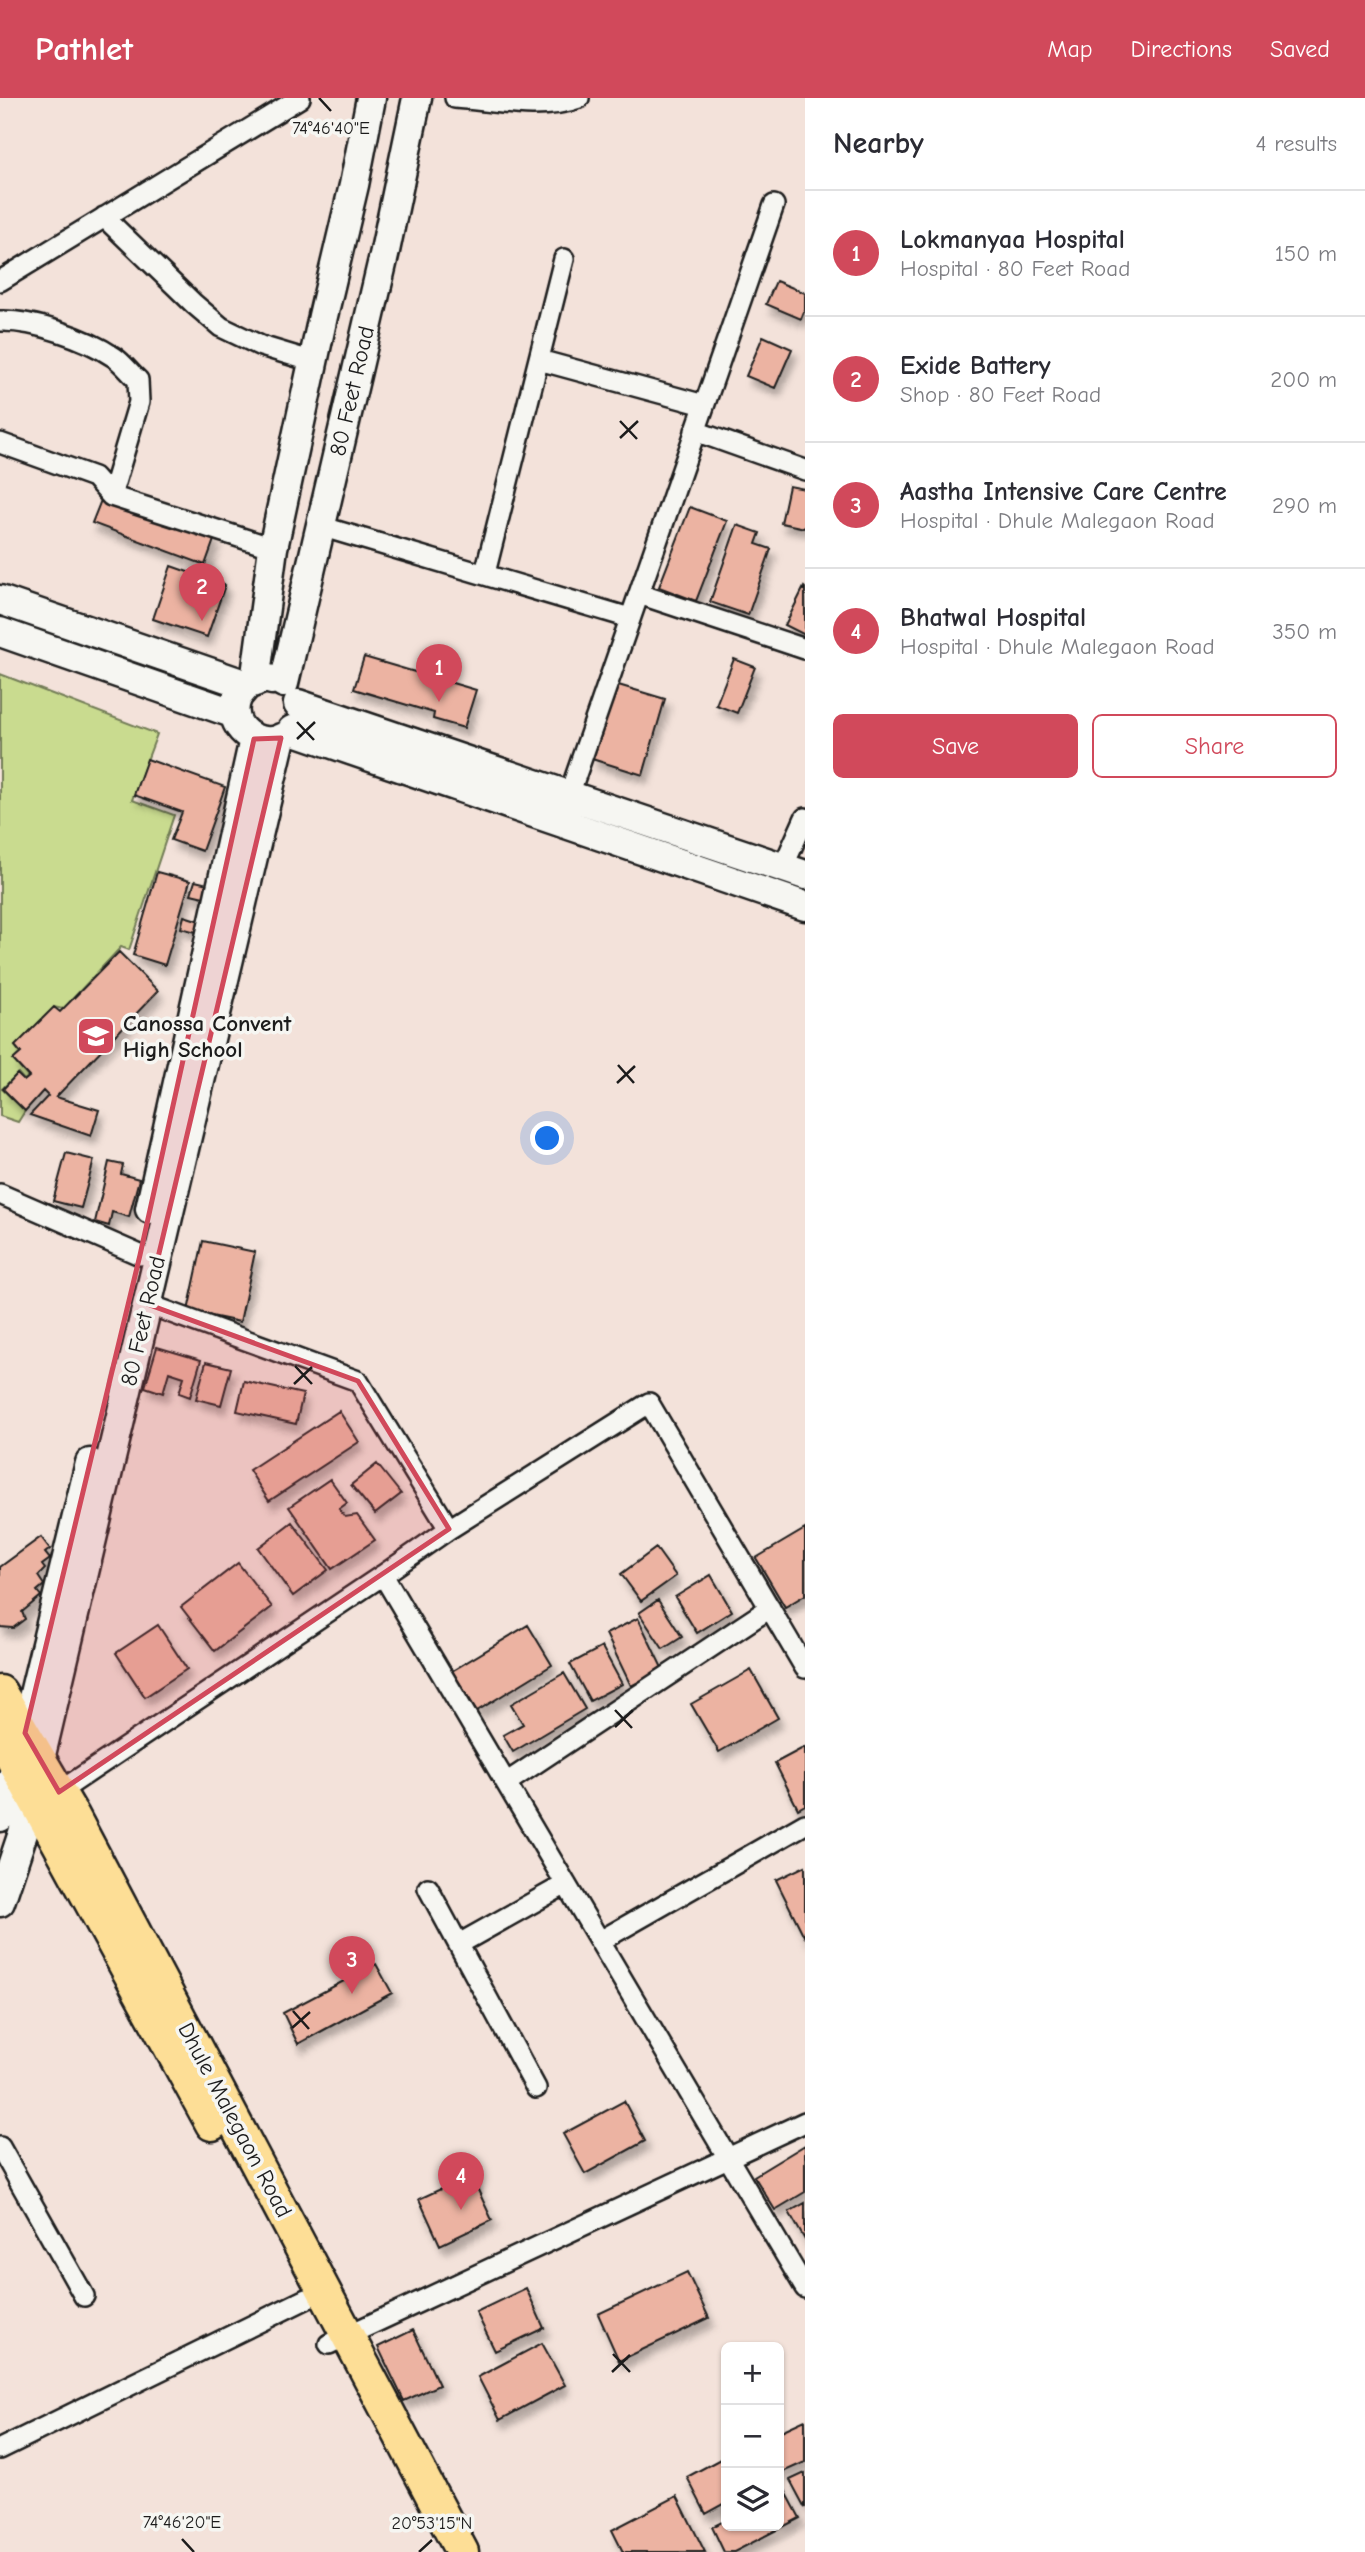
<!DOCTYPE html>
<html lang="en">
<head>
<meta charset="utf-8">
<style>
  :root { --surface:#fff; --page:#f2f2f3; --text:#2b2b33; --muted:#7c7c81; --line:#e1e1e2; --accent:#d1495b }
  body { margin:0; font-family:"Comic Neue",sans-serif; background:var(--page); color:var(--text) }
  .controls { position:absolute; right:21px; bottom:21px; display:grid; overflow:hidden; border-radius:10px; box-shadow:0 2px 5px #0004 }
  .controls button { width:63px; height:63px; display:grid; place-items:center; padding:0; border:0; border-bottom:2px solid var(--line); background:var(--surface); color:var(--text); font:35px sans-serif }
  .you { position:absolute; left:548px; top:1041px; width:24px; height:24px; margin:-18px; border:5px solid #fff; border-radius:50%; background:#1a73e8; box-shadow:0 0 0 10px #1a73e833 }
  .badge { display:grid; place-items:center; width:46px; height:46px; border-radius:50%; background:var(--accent); color:#fff; font-size:23px; font-weight:700 }
  .pin { position:absolute; translate:-50% -58px; filter:drop-shadow(0 2px 4px #0008) }
  .pin::after { content:''; position:absolute; top:37px; width:24px; height:21px; background:inherit; clip-path:polygon(0 0,100% 0,50% 100%) }
  .list { margin:0; padding:0; list-style:none }
  h2 { display:flex; justify-content:space-between; align-items:center; height:91px; margin:0; padding:0 28px; font-size:30px }
  h2 small { font-size:23px; font-weight:400; color:var(--muted) }
  .list li { display:grid; grid-template-columns:46px 1fr auto; gap:21px; align-items:center; box-sizing:border-box; height:126px; padding:0 28px; border-top:2px solid var(--line) }
  .list b { display:block; font-size:26px; white-space:nowrap }
  .list p { margin:0; font-size:23px; white-space:nowrap; color:var(--muted) }
  .list em { font-size:23px; font-style:normal; color:var(--muted) }
  .actions { display:flex; gap:14px; padding:21px 28px }
  .actions a { flex:1; padding:16px 0; border:2px solid var(--accent); border-radius:10px; text-align:center; font-size:24px; color:var(--accent) }
  .actions .main { background:var(--accent); color:#fff }
  .icon { flex:none; width:38px; height:38px; fill:none; stroke:currentColor; stroke-width:2; stroke-linecap:round; stroke-linejoin:round }
  .map { position:relative; flex:none; width:805px; height:2454px; overflow:hidden }
  header { display:flex; align-items:center; gap:42px; box-sizing:border-box; height:98px; padding:0 35px; background:var(--accent); color:#fff }
  header strong { font-size:33px }
  nav { display:flex; gap:38px; margin-inline-start:auto; font-size:24px }
  main { display:flex }
  aside { flex:1; background:var(--surface) }
  .map>svg:first-child { display:block }
</style>
</head>
<body>
<header>
<strong>Pathlet</strong>
<nav><a>Map</a><a>Directions</a><a>Saved</a></nav>
</header>
<main>
<div class="map">
<svg width="805" height="2454" viewBox="0 0 805 2454">
  <defs>
    <filter id="shadow"><feDropShadow dx="4.5" dy="8" stdDeviation="3.5" flood-color="#0004"/></filter>
  </defs>
  <rect width="100%" height="100%" fill="#f3e2da"/>
  <filter id="ink" filterUnits="userSpaceOnUse"><feTurbulence type="fractalNoise" baseFrequency=".0143" numOctaves="2"/><feDisplacementMap in="SourceGraphic" scale="14" xChannelSelector="R" yChannelSelector="G"/><feConvolveMatrix kernelMatrix="1 2 1 2 8 2 1 2 1" color-interpolation-filters="sRGB"/></filter>
  <g filter="url(#ink)">
    <path fill="#c9db8f" stroke="#727c56" stroke-width="2" d="M0,576L157,636L132,702L174,717L129,852L121,849L63,911L54,909L15,948L20,955L13,962L28,979L24,982L18,975L2,991L25,1013L18,1024L0,1018Z"/>
    <path fill="#ecb3a2" stroke="#1c1c1c" stroke-width="2" filter="url(#shadow)" d="M776,183L805,195V211L801,221L766,206Z
      M763,238L792,251L775,290L746,278Z
      M789,388L805,391V430L781,425Z
      M103,397L215,439L205,467L92,425Z
      M690,409L727,423L696,503L659,489Z
      M737,427L760,435L756,446L771,451L748,517L710,504Z
      M171,468L225,487L207,539L153,521Z
      M804,489L805,490V537L785,527Z
      M364,559L476,592L464,630L433,621L434,615L354,591Z
      M734,561L755,569L737,615L716,607Z
      M615,586L665,601L643,677L592,661Z
      M147,661L225,689L202,753L171,742L182,714L134,697Z
      M157,774L190,783L165,867L133,857Z
      M195,783L212,787L208,800L191,796Z
      M184,818L200,823L196,834L181,830Z
      M119,854L158,893L56,999L99,1012L91,1038L30,1017L48,998L43,993L25,1013L3,991L17,976L24,983L29,979L13,962L21,955L15,948L54,909L60,914Z
      M66,1055L94,1062L81,1110L53,1103Z
      M109,1064L123,1067L121,1076L139,1081L129,1119L112,1114L109,1128L95,1124Z
      M203,1143L255,1154L240,1224L188,1213Z
      M157,1249L201,1262L190,1299L179,1295L184,1279L169,1274L163,1295L145,1289Z
      M206,1264L231,1270L221,1307L196,1301Z
      M244,1283L303,1296L296,1326L237,1313Z
      M339,1313L359,1344L269,1403L249,1372Z
      M377,1366L401,1396L375,1416L351,1387Z
      M330,1381L347,1405L339,1411L345,1419L357,1417L375,1442L332,1471L289,1409Z
      M292,1424L328,1472L293,1498L258,1450Z
      M805,1431V1497L785,1509L756,1460Z
      M41,1439L50,1451L45,1455L50,1461L42,1467L45,1471L38,1478L44,1487L37,1493L41,1498L22,1514L25,1521L13,1530L0,1529V1469Z
      M656,1450L676,1478L641,1503L621,1476Z
      M238,1465L272,1509L215,1553L181,1509Z
      M711,1477L732,1513L697,1535L675,1499Z
      M658,1502L682,1539L663,1551L639,1515Z
      M638,1520L663,1572L631,1588L606,1536Z
      M158,1527L187,1571L145,1599L116,1555Z
      M528,1527L552,1567L477,1613L452,1573Z
      M602,1549L622,1586L590,1603L570,1566Z
      M751,1572L778,1620L719,1654L691,1606Z
      M564,1575L585,1611L513,1654L503,1637L523,1626L511,1606Z
      M805,1649V1707L798,1711L775,1665Z
      M805,1768V1840L776,1782Z
      M376,1866L392,1895L298,1946L283,1915Z
      M624,2003L645,2043L585,2076L563,2036Z
      M805,2047V2094L775,2112L754,2078Z
      M471,2077L492,2122L440,2147L419,2101Z
      M805,2105V2142L789,2114Z
      M687,2174L709,2220L619,2263L598,2216Z
      M526,2190L544,2230L495,2253L476,2214Z
      M413,2232L439,2287L404,2303L378,2249Z
      M542,2245L565,2287L500,2322L478,2279Z
      M805,2322V2364L783,2374L779,2364V2334Z
      M726,2358V2405L706,2416L687,2379Z
      M805,2375V2410L790,2382Z
      M785,2392L800,2420L734,2454H724L712,2429L726,2422V2428H779V2395Z
      M677,2398L705,2454H623L612,2432Z"/>
    <g fill="none" stroke-linecap="round" stroke-linejoin="round">
      <defs>
        <path id="minor" d="M455,0C494,3 541,14 579,0
          M104,119L194,206L221,229L261,248L314,264
          M0,183L300,0
          M0,223C33,222 86,240 114,259C123,265 130,275 138,282L139,304L111,398L273,450
          M539,262L704,307
          M695,333L805,372
          M0,345L94,379L111,398
          M320,428L630,520
          M485,475L564,161
          M639,496L805,551
          M569,697L774,107
          M783,769L805,720
          M0,1096L140,1157
          M147,1206L358,1283L449,1431L383,1477L805,2190
          M449,1431L649,1305L805,1570
          M506,1685L770,1510
          M59,1694L383,1477
          M428,1790L536,1990
          M600,1843L805,1726
          M459,1846L566,1786
          M0,2049L84,2198
          M329,2246L805,2024
          M0,2351L306,2201"/>
        <path id="secondary" d="M0,502L247,587L265,580L272,582
          M0,534L235,616
          M255,584L273,450L323,218L354,87L371,0
          M284,585L385,153L417,0
          M247,587C244,591 239,596 237,600C227,625 249,645 272,643
          M298,606L805,777
          M292,632L805,808
          M150,1111L254,641
          M0,1719L17,1666L90,1365
          M0,1804L35,1699L40,1661L281,640"/>
        <path id="primary" d="M0,1594L73,1718L462,2454
          M0,1638L212,2026"/>
      </defs>
      <use href="#minor" stroke="#1c1c1c" stroke-width="24"/>
      <use href="#secondary" stroke="#1c1c1c" stroke-width="33"/>
      <use href="#primary" stroke="#1c1c1c" stroke-width="37"/>
      <use href="#minor" stroke="#f6f6f2" stroke-width="19"/>
      <use href="#secondary" stroke="#f6f6f2" stroke-width="28"/>
      <use href="#primary" stroke="#fdde96" stroke-width="32"/>
    </g>
  </g>
  <path fill="#d1495b" fill-opacity="0.2" stroke="#d1495b" stroke-width="5" stroke-linejoin="round" d="M281,640L147,1206L358,1283L449,1431L59,1694L25,1635L140,1157L254,641Z"/>
  <path fill="none" stroke="#1c1c1c" stroke-width="2.5" d="M319,0L331,13M620,323L637,341M620,340L638,323M297,624L314,642M297,641L315,624M618,967L634,985M617,985L635,968M295,1268L312,1286M294,1286L312,1269M615,1612L632,1630M615,1629L633,1612M293,1913L309,1931M292,1930L310,1914M613,2256L630,2274M612,2274L630,2257M182,2441L194,2454M419,2454L432,2442"/>
  <defs>
    <symbol id="school-square" viewBox="-11 -11 22 22"><rect x="-9" y="-9" width="18" height="18" rx="4" fill="#d1495b" stroke="#f6f6f2"/><path d="M0-5L7-2L0 1L-7-2ZM-4 1L0 2.5L4 1V4Q0 6-4 4Z" fill="#fff"/></symbol>
  </defs>
  <g fill-rule="evenodd">
    <use href="#school-square" x="74" y="916" width="44" height="44"/>
  </g>
  <g text-anchor="middle" dominant-baseline="central" stroke-width="7" stroke-linejoin="round" paint-order="stroke">
    <g font-size="23" fill="#1c1c1c" stroke="#f6f6f2">
      <text transform="translate(352 293) rotate(-77)">80 Feet Road</text>
      <text transform="translate(143 1223) rotate(-77)">80 Feet Road</text>
      <text transform="translate(235 2022) rotate(62)">Dhule Malegaon Road</text>
    </g>
    <g font-size="23" font-weight="bold" fill="#1c1c1c" stroke="#f6f6f2" text-anchor="start">
      <text x="123" y="925">Canossa Convent<tspan x="123" dy="26">High School</tspan></text>
    </g>
  </g>
  <g font-size="18" text-anchor="middle" fill="#1c1c1c" stroke="#f6f6f2" stroke-width="7" stroke-linejoin="round" paint-order="stroke">
    <text x="331" y="36">74°46'40"E</text>
    <text x="182" y="2430">74°46'20"E</text>
    <text x="432" y="2431">20°53'15"N</text>
  </g>
</svg>
<div class="controls">
<button>+</button>
<button>−</button>
<button><svg class="icon" aria-label="layers" viewBox="0 0 24 24"><path d="M12 4l9 5-9 5-9-5zM3 14l9 5 9-5"/></svg></button>
</div>
<div class="you"></div>
<div class="pin badge" style="left:439px;top:604px">1</div>
<div class="pin badge" style="left:202px;top:523px">2</div>
<div class="pin badge" style="left:352px;top:1896px">3</div>
<div class="pin badge" style="left:461px;top:2112px">4</div>
</div>
<aside>
<h2>Nearby<small>4 results</small></h2>
<ul class="list">
<li><span class="badge">1</span><div><b>Lokmanyaa Hospital</b><p>Hospital · 80 Feet Road</p></div><em>150 m</em></li>
<li><span class="badge">2</span><div><b>Exide Battery</b><p>Shop · 80 Feet Road</p></div><em>200 m</em></li>
<li><span class="badge">3</span><div><b>Aastha Intensive Care Centre</b><p>Hospital · Dhule Malegaon Road</p></div><em>290 m</em></li>
<li><span class="badge">4</span><div><b>Bhatwal Hospital</b><p>Hospital · Dhule Malegaon Road</p></div><em>350 m</em></li>
</ul>
<div class="actions"><a class="main">Save</a><a>Share</a></div>
</aside>
</main>
</body>
</html>
